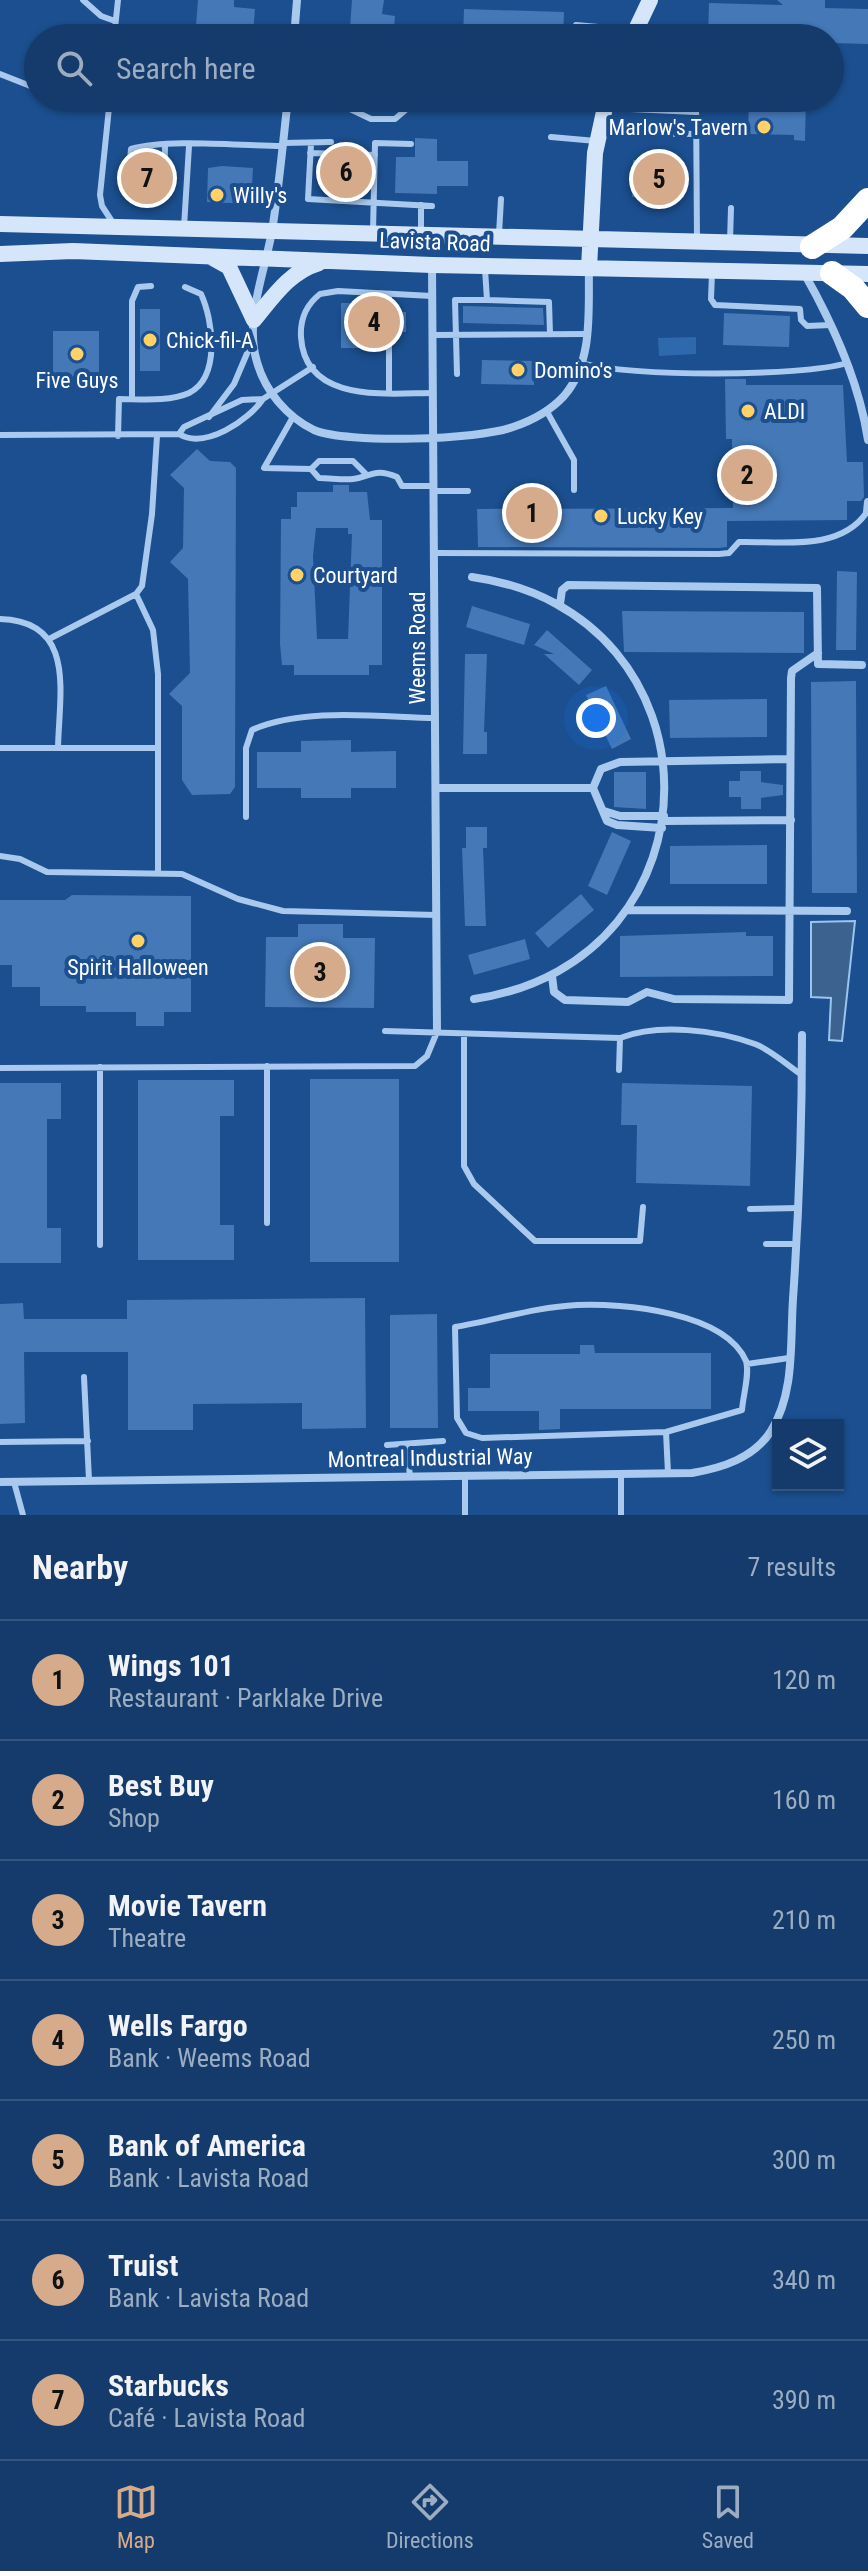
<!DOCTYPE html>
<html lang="en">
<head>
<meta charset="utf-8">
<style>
  :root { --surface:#143b6b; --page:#1d4271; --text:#f1f3f6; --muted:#9dadc1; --line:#33557e; --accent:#d6ab8b }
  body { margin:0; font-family:"Roboto Condensed",sans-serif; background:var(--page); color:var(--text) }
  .controls { position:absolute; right:24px; bottom:24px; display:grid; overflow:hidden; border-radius:0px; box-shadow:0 2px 6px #0004 }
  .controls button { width:72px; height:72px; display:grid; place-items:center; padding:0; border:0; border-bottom:2px solid var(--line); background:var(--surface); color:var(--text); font:40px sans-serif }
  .you { position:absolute; left:596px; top:718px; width:28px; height:28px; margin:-20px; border:6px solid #fff; border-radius:50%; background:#1a73e8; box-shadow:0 0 0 12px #1a73e833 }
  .badge { display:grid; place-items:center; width:52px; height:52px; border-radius:50%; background:var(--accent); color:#111; font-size:26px; font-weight:700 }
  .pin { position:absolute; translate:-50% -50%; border:4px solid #fff; box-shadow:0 2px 8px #0006 }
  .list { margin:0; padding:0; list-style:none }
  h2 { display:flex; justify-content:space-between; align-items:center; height:104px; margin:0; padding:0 32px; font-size:34px }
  h2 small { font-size:26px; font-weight:400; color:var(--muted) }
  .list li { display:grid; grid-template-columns:52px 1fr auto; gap:24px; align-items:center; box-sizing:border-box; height:120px; padding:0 32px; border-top:2px solid var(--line) }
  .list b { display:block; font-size:30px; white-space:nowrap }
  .list p { margin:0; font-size:26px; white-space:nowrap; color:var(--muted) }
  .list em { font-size:26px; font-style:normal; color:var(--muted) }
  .icon { flex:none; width:44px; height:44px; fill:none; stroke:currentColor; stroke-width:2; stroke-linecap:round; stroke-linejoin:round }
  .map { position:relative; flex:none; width:868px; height:1515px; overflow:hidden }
  .search { position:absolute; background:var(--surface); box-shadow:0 2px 6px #0004; left:24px; right:24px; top:24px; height:88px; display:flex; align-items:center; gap:20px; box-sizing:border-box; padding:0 28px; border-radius:44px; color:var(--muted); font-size:30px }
  .sheet { height:944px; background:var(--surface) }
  nav { display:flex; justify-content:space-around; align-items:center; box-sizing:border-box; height:112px; border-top:2px solid var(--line); background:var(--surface); font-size:22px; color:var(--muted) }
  nav a { display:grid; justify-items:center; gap:4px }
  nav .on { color:var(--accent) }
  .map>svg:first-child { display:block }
</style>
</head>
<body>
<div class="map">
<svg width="868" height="1515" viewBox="0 0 868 1515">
  <rect width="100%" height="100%" fill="#1b4f8f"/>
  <path fill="#2e69ad" d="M696,337V354L659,356L658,338Z"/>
  <path fill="#3c6290" stroke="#9cc4f0" stroke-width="2" d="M855,921L842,1041L829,1040L831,998L811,997V922Z"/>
  <path fill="#4478b7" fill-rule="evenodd" d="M198,0H234V7L255,9L253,34L230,32V38H195Z
    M352,0H384L382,14L395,16L393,38H363L364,30L350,28Z
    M777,0H825V8L868,9V44L830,43V38H708L709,3L783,5Z
    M464,9L564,12L563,38H463Z
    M749,98H806L805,141L794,140V135L748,134Z
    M415,138L437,139V161H468V186H437V194L395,193L396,157H415Z
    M633,160L685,162L684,198L632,197Z
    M329,161H362V184H329Z
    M136,162L159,163L158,191H134Z
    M222,166L253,168L251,204L207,202L208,168Z
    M341,303H379V312L388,318L395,312H406V332H395L388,326L379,332V348H341Z
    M463,306L543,308L544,325L463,323Z
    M140,309H160V371H140Z
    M724,313L790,316L789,347L723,345Z
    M53,331H99V379H53Z
    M482,360L534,361V385L481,384Z
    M725,379H746V385H843L847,462H863L864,497L861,501H847V520L727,521V547L719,548L478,547L477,509L733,508L732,439H726Z
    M197,449L210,461L230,462L236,468L235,787L230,794L192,795L182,780V706L169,694L190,673L188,579L170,562L183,548L184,488L170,475Z
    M333,485H349V492H367L370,520H382V665H369V675H294V665H282L280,644L281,519H291V507H297V492H333ZM316,528H348V534H352L348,639H317L313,556Z
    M837,571L857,572L856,650H836Z
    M472,606L530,624L524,645L466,627Z
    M622,611L804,612V653L624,652Z
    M547,630L592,670L579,685L544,654H554L534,645Z
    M465,654H487L484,732H487V754H463Z
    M856,681L857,893H812L811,682Z
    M606,686L631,739L612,749L586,695Z
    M767,699V737L670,738L669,700Z
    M351,740V752L396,751V788H351V798H301V788H257V752H301V741Z
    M740,771H761V782L783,785V795L761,798V809H741V797H729V781H740Z
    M614,772H646V809L614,807Z
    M466,827H487V848H483L486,926H465L462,848H466Z
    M612,832L631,841L607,895L588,886Z
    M767,845V884H670V846Z
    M581,894L594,910L548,948L535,933Z
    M72,895L191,896V1012H164V1026H136V1012H86V1006H40V987H12V965H0V900H65Z
    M298,924H343V938H375L374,1008L265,1007L266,937H298Z
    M746,932V936H773V976L620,977V936Z
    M525,939L530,959L474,975L468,955Z
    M310,1079H399V1262H310Z
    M138,1080H234V1116H220V1225H234V1260H138Z
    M0,1083H61V1119H47V1228H61V1263H0Z
    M622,1083L752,1086L750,1186L636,1183L637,1125H621Z
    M365,1298L366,1428L302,1429V1403L193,1404V1430H128V1352H24L25,1423L0,1424V1304L23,1303L24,1319H127V1300Z
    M437,1314L438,1428H390V1315Z
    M580,1345H594L595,1353H711V1409H560V1429L539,1430V1411H468V1388H490V1354H580Z"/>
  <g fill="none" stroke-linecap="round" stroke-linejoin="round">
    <path stroke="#a9c9ee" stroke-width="6" d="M83,0L101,16L115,21
      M114,38L118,0
      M575,38L576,25L632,30
      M0,74L38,89
      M66,98L79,102L98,98
      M110,98L100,195L102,206L113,223
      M696,98L697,240
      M251,108L350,109L371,119H395L409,107
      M608,108L696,112
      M600,133L696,134
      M551,137L596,141
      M283,143L331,142
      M311,144L308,199L432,206
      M165,146L164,194L156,201L135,199L127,193L131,149C170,138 240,146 282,146
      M310,153L375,155
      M184,227L189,146
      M373,232L375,143L411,144
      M421,233V205
      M499,234L501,199
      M730,241L731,208
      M712,273L711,299L715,305L800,309L801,320L807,326L831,325
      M389,294V312
      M432,296L338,291L320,294C306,305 300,320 301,337C305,404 388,393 433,393
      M487,300L549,302L550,334
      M389,332V393
      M433,335L587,334
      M582,363C627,377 802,377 847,363
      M457,374L455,300H487L485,269
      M132,399V301L138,287L151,286
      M546,410L574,460V490
      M209,417L234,384L251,344
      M293,417L264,468L311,469L319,461H353L365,473
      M179,434L184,427L242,400L263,399L313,367
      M0,435L179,434C205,450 249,420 263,399
      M118,436L119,399C140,399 169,402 189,393C221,377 213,320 201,294L185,287
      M311,469L319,478C330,478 342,480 353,479C371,477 374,467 397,477L402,486H434
      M434,491H468
      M434,553L719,554L729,553L739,542C782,541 840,552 867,512
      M136,594L153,630L158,674V871
      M0,619C77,621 59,694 58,748
      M51,638L136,594L142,586L152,514L157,436
      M0,748H157
      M246,817V748L252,730C303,707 380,717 435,718
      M0,856L20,859L47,872L182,874L238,899L283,911L436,915
      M385,1031L620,1038C659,1023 716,1030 755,1044C771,1050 787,1065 802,1075
      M464,1034V1166L474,1184L535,1241H640L643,1207
      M0,1068L415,1066L427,1056L437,1032
      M619,1070L620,1038
      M750,1209L799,1208
      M267,1223V1066
      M766,1244H797
      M100,1245V1067
      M747,1364L789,1358
      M84,1377L89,1480
      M666,1432L742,1410C743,1396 750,1373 746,1361C725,1312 623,1303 577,1305C537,1307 495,1320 455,1327L457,1418L466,1433L482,1438L666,1432L668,1473
      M0,1442L88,1441
      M387,1445L443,1441
      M407,1445L410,1477
      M621,1474V1515
      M465,1476V1515
      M14,1482L23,1515"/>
    <path stroke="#a9c9ee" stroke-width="8" d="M294,38L297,0
      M288,98C283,142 279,187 272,231C265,272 244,320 257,362C265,391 287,417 314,430C346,444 479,440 513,427C531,421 551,410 564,396C594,361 588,311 589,268
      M432,265L437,1032
      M804,273C833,324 859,381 868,440
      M867,512L868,502
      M472,577C727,612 729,961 474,999
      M560,604L562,590L568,585L817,588L818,664L862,665
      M436,788H593
      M604,811L620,816H664
      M663,821L791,820
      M662,828L617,825L607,821L593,788L601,769L620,762L789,759
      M627,910L847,911
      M552,976L554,992L565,1000L628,1002L647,992L674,999L789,1000L791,678L792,671L818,653
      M0,1482L692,1473C722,1468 754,1458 771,1431C795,1393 790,1343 793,1299C799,1211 802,1124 802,1035"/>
    <path stroke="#d6e6fa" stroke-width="16" d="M632,38L650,0
      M0,224L868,246
      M0,254L73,251L432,265L868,274
      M211,257L229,267L254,320C273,297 289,272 319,263
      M589,268L595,153L607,98"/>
    <path stroke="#fff" stroke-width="24" d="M812,247L842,228L868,200
      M832,273L853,288L868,306"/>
  </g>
  <g fill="#ffd166" stroke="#1b4f8f" stroke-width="3">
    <circle cx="764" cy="127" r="8"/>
    <circle cx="217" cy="195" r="8"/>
    <circle cx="150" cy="340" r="8"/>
    <circle cx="77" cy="354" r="8"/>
    <circle cx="518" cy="370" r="8"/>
    <circle cx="748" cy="411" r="8"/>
    <circle cx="601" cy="516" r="8"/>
    <circle cx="297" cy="575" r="8"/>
    <circle cx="138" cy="941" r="8"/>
  </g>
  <g text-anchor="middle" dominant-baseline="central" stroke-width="8" stroke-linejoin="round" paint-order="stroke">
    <g font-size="22" fill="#fff" stroke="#1b4f8f" text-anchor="start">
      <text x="748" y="127" text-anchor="end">Marlow's Tavern</text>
      <text x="233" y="195">Willy's</text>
      <text x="166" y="340">Chick-fil-A</text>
      <text x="534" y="370">Domino's</text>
      <text x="77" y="380" text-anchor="middle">Five Guys</text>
      <text x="764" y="411">ALDI</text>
      <text x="617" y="516">Lucky Key</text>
      <text x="313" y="575">Courtyard</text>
      <text x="138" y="967" text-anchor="middle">Spirit Halloween</text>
    </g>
    <g font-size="22" fill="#fff" stroke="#1b4f8f">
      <text transform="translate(435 242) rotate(2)">Lavista Road</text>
      <text transform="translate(417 648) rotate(-90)">Weems Road</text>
      <text transform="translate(430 1458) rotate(-1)">Montreal Industrial Way</text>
    </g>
  </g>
</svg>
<div class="controls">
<button><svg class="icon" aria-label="layers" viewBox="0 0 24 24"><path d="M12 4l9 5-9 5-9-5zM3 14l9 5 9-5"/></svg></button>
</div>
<div class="you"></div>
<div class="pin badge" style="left:532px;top:513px">1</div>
<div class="pin badge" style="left:747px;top:475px">2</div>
<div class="pin badge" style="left:320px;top:972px">3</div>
<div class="pin badge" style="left:374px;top:322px">4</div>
<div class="pin badge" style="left:659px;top:179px">5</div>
<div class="pin badge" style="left:346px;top:172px">6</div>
<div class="pin badge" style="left:147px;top:178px">7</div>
<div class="search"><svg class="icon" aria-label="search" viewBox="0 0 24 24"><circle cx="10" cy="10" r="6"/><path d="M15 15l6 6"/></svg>Search here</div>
</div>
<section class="sheet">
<h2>Nearby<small>7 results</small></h2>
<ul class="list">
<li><span class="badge">1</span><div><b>Wings 101</b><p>Restaurant · Parklake Drive</p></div><em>120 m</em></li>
<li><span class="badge">2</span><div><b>Best Buy</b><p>Shop</p></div><em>160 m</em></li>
<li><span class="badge">3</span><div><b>Movie Tavern</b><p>Theatre</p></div><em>210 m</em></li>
<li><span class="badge">4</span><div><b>Wells Fargo</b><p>Bank · Weems Road</p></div><em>250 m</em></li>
<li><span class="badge">5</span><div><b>Bank of America</b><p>Bank · Lavista Road</p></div><em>300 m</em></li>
<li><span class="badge">6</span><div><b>Truist</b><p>Bank · Lavista Road</p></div><em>340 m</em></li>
<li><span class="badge">7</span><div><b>Starbucks</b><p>Café · Lavista Road</p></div><em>390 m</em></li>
</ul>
</section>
<nav>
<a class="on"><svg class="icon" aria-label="map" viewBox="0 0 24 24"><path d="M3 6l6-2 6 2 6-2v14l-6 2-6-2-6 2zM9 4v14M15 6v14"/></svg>Map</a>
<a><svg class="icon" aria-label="directions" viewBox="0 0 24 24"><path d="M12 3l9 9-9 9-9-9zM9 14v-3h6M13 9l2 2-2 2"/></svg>Directions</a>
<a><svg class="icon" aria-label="saved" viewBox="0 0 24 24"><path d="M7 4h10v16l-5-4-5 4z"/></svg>Saved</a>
</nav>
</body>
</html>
